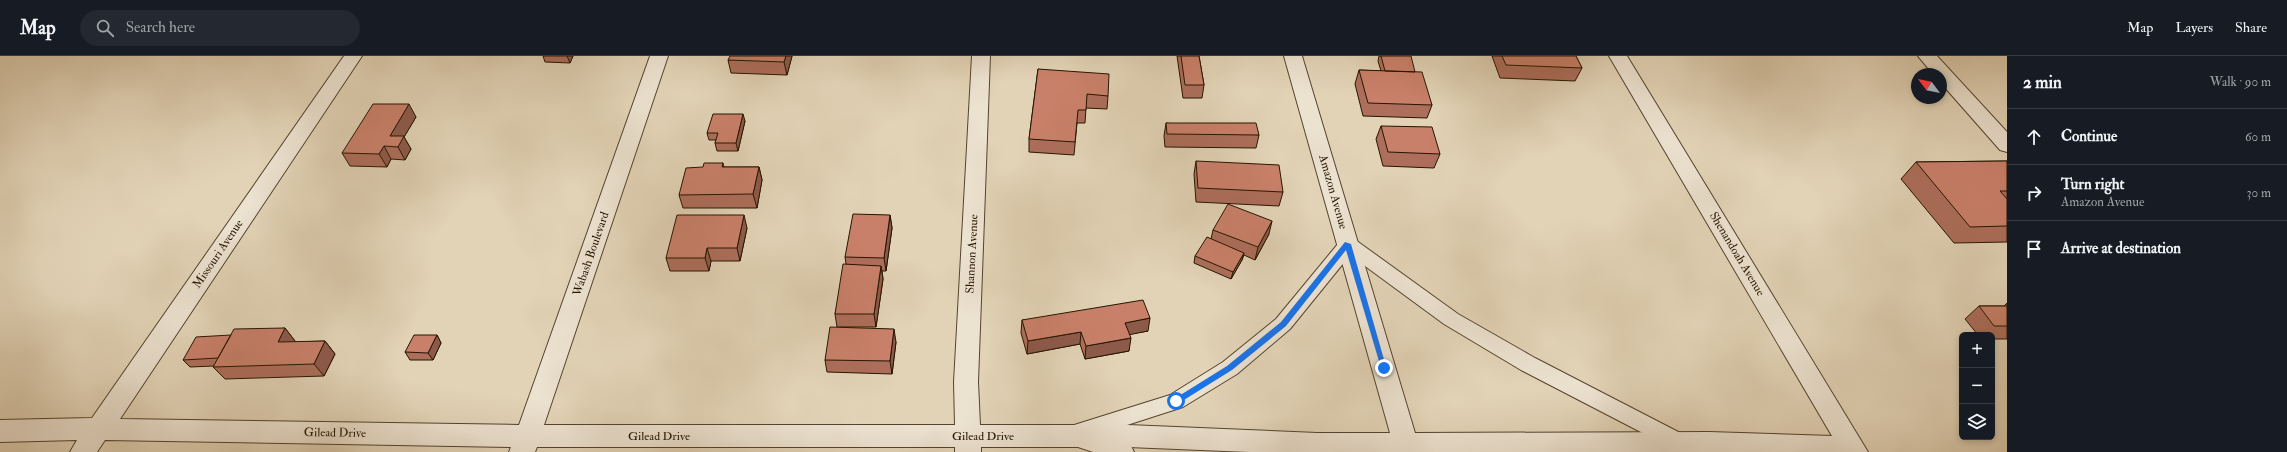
<!DOCTYPE html>
<html lang="en">
<head>
<meta charset="utf-8">
<style>
  :root { --surface:#171b24; --page:#242831; --text:#f1f3f6; --muted:#9ea1a6; --line:#363941 }
  body { margin:0; font-family:"IM FELL Double Pica",serif; background:var(--page); color:var(--text) }
  .controls { position:absolute; right:12px; bottom:12px; display:grid; overflow:hidden; border-radius:6px; box-shadow:0 2px 6px #0003 }
  .controls button { width:36px; height:36px; display:grid; place-items:center; padding:0; border:0; border-bottom:1px solid var(--line); background:var(--surface); color:var(--text); font:20px sans-serif }
  .compass { position:absolute; left:1911px; top:12px; width:36px; height:36px; border-radius:50%; background:var(--surface); box-shadow:0 2px 6px #0003; rotate:302deg }
  .stop { position:absolute; width:12px; height:12px; margin:-9px; border:3px solid #1a73e8; border-radius:50%; background:#fff }
  .stop.end { background:#1a73e8; border-color:#fff; box-shadow:0 1px 4px #0008 }
  .list { margin:0; padding:0; list-style:none }
  h2 { display:flex; justify-content:space-between; align-items:center; height:52px; margin:0; padding:0 16px; font-size:17px }
  h2 small { font-size:13px; font-weight:400; color:var(--muted) }
  .list li { display:grid; grid-template-columns:26px 1fr auto; gap:12px; align-items:center; box-sizing:border-box; height:56px; padding:0 16px; border-top:1px solid var(--line) }
  .list b { display:block; font-size:15px; white-space:nowrap }
  .list p { margin:0; font-size:13px; white-space:nowrap; color:var(--muted) }
  .list em { font-size:13px; font-style:normal; color:var(--muted) }
  .icon { flex:none; width:22px; height:22px; fill:none; stroke:currentColor; stroke-width:2; stroke-linecap:round; stroke-linejoin:round }
  .map { position:relative; flex:none; width:2007px; height:396px; overflow:hidden }
  header { display:flex; align-items:center; gap:24px; box-sizing:border-box; height:56px; padding:0 20px; background:var(--surface); border-bottom:1px solid var(--line) }
  header strong { font-size:19px }
  nav { display:flex; gap:22px; margin-inline-start:auto; font-size:14px }
  .search { width:280px; height:36px; background:var(--page); display:flex; align-items:center; gap:10px; box-sizing:border-box; padding:0 14px; border-radius:22px; color:var(--muted); font-size:15px }
  main { display:flex }
  aside { flex:1; background:var(--surface) }
  .map>svg:first-child { display:block }
</style>
</head>
<body>
<header>
<strong>Map</strong>
<div class="search"><svg class="icon" aria-label="search" viewBox="0 0 24 24"><circle cx="10" cy="10" r="6"/><path d="M15 15l6 6"/></svg>Search here</div>
<nav><a>Map</a><a>Layers</a><a>Share</a></nav>
</header>
<main>
<div class="map">
<svg width="2007" height="396" viewBox="0 0 2007 396">
  <rect width="100%" height="100%" fill="#e2d3b6"/>
  <filter id="stains"><feTurbulence type="fractalNoise" baseFrequency=".005" numOctaves="4"/><feColorMatrix values="0 0 0 0 .2 0 0 0 0 .09 0 0 0 0 .02 0 0 0 .5 -.17"/></filter>
  <radialGradient id="worn" r=".72"><stop offset=".6" stop-color="#630" stop-opacity="0"/><stop offset="1" stop-color="#630" stop-opacity=".3"/></radialGradient>
  <g fill="none" stroke-linecap="round" stroke-linejoin="round">
    <defs>
      <path id="service" d="M1348,181L1354,183L1458,258L1535,302L1688,381L1691,387L1685,396H1660L1664,388L1521,314L1444,268L1350,199L1290,273L1237,318L1183,351L1096,379L1131,390L1134,396H1093L1075,390L1068,376L1071,370L1170,339L1223,306L1276,263L1342,183Z"/>
      <path id="minor" d="M344,0H362L120,363L519,369L650,0H668L544,369H955L954,326L972,0H990L978,326L980,369H1128L1317,377H1390L1284,0H1302L1415,377L1709,376L1832,380L1609,0H1627L1868,396H1249L1128,391H981V396H955V391H537L535,396H509L511,391L105,384L97,396H70L77,384L0,386V364L92,362Z
        M1918,0H1937L2007,76V96L2000,94L1941,27V18H1933Z"/>
    </defs>
    <use href="#service" stroke="#54442e" stroke-width="2"/>
    <use href="#minor" stroke="#54442e" stroke-width="2"/>
    <use href="#service" fill="#ece2d0" fill-rule="evenodd"/>
    <use href="#minor" fill="#ece2d0" fill-rule="evenodd"/>
  </g>
  <path fill="#ad6e5b" stroke="#251500" d="M543,0H573L570,7L545,6Z
    M792,0L787,19L731,17L728,4Z
    M1177,0H1199L1204,29L1202,42H1183Z
    M1379,0H1381L1415,16L1432,49L1427,62L1363,60L1355,28L1359,14L1381,15L1378,5Z
    M1492,0H1576L1582,12L1575,25L1500,22Z
    M1038,13L1108,40L1107,53L1086,52L1085,67H1077L1074,99L1029,96V83Z
    M416,61L404,81L411,93L405,104L391,103L387,111L350,110L342,97Z
    M745,65L738,95H717L715,87L716,84H709L707,77Z
    M1166,67L1259,79L1256,92L1165,91L1164,80Z
    M1381,70L1440,98L1434,112L1383,110L1376,83Z
    M1196,105L1283,136L1279,150L1196,146L1194,118Z
    M2007,105V186L1954,187L1901,123L1916,106Z
    M723,107L724,111H759L762,124L757,152H683L679,139L703,111Z
    M890,159L892,172L886,215H882L883,223L876,271H837L835,258L846,208L845,201Z
    M747,172L740,205H711L709,215H670L666,202Z
    M1213,174L1269,178L1255,204L1244,199L1242,204L1231,223L1194,207L1195,200L1211,183Z
    M2007,247V283H1992V279H1978L1965,263L1979,250H2004Z
    M1022,264L1148,275L1129,278V295L1085,303L1080,288L1027,298L1021,277Z
    M285,272L295,285V286L325,285L335,298L324,320L225,323L213,311L214,310L190,311L183,304L231,279Z
    M437,279L441,287L433,304H410L405,296Z
    M896,286L892,318L827,316L825,304Z"/>
  <path fill="#8d5a4a" stroke="#251500" d="M567,0H573L570,7Z
    M786,0H792L787,19L784,6Z
    M409,48L416,61L404,81L411,93L405,104L398,91L390,80Z
    M743,58L745,65L738,95L736,87Z
    M384,90L391,103L387,111L379,98Z
    M759,111L762,124L757,152L753,138Z
    M744,159L747,172L740,205L737,192Z
    M890,159L892,172L886,215L884,202Z
    M1272,165L1269,178L1255,204L1258,191Z
    M707,192L711,205L709,215L705,202Z
    M1244,197L1242,204L1231,223L1233,216Z
    M881,210L883,223L876,271L874,258Z
    M1150,262L1148,275L1123,280L1125,267Z
    M285,272L295,285L288,299L278,286Z
    M894,273L896,286L892,318L890,305Z
    M1081,276L1080,288L1027,298L1028,285Z
    M437,279L441,287L433,304L428,297Z
    M1131,282L1129,295L1085,303L1086,290Z
    M325,285L335,298L324,320L314,308Z"/>
  <path fill="#c9806a" stroke="#251500" d="M730,0H786L784,6L728,4Z
    M1181,0H1199L1204,29H1185Z
    M1381,0H1411L1415,16L1385,15Z
    M1502,0H1576L1582,12L1506,9Z
    M1038,13L1109,18L1108,40L1087,38L1086,54H1078L1075,86L1029,83Z
    M1359,14L1422,16L1432,49L1368,47Z
    M373,48H409L390,80H404L398,91L384,90L379,98L342,97Z
    M713,58H743L736,87H715L718,77H707Z
    M1166,67H1256L1259,79L1167,78Z
    M1381,70L1432,71L1440,98L1388,96Z
    M1196,105L1279,109L1283,136L1198,132Z
    M2007,105V135H2000L2007,143V170L1970,171L1916,106Z
    M704,107H723L722,111H759L753,138L679,139L686,112L703,111Z
    M1228,148L1272,165L1258,191L1213,174Z
    M853,158L890,159L884,202L845,201Z
    M677,159H744L737,192H707L705,202H666Z
    M1207,181L1244,197L1233,216L1195,200Z
    M843,208L881,210L874,258H835Z
    M1143,244L1150,262L1125,267L1131,282L1086,290L1081,276L1028,285L1022,264Z
    M1979,250H2007V270H1994Z
    M830,271L894,273L890,305L825,304Z
    M285,272L278,286L325,285L314,308L213,311L234,273Z
    M231,279L218,302L183,304L196,281Z
    M414,279H437L428,297L405,296Z"/>
  <path fill="#1a73e8" d="M1345,186L1351,188L1387,314H1382L1381,312L1346,194L1286,270L1232,314L1179,347H1174V343L1227,310L1281,266Z"/>
  <g text-anchor="middle" dominant-baseline="central" stroke-width="3.5" stroke-linejoin="round" paint-order="stroke">
    <g font-size="12" fill="#251500" stroke="#ece2d0">
      <text transform="translate(1333 136) rotate(74)">Amazon Avenue</text>
      <text transform="translate(218 198) rotate(-56)">Missouri Avenue</text>
      <text transform="translate(591 198) rotate(-71)">Wabash Boulevard</text>
      <text transform="translate(972 198) rotate(-87)">Shannon Avenue</text>
      <text transform="translate(1737 198) rotate(59)">Shenandoah Avenue</text>
      <text transform="translate(335 377) rotate(1)">Gilead Drive</text>
      <text x="659" y="380">Gilead Drive</text>
      <text x="983" y="380">Gilead Drive</text>
    </g>
  </g>
  <rect width="100%" height="100%" filter="url(#stains)"/>
  <rect width="100%" height="100%" fill="url(#worn)"/>
</svg>
<div class="controls">
<button>+</button>
<button>−</button>
<button><svg class="icon" aria-label="layers" viewBox="0 0 24 24"><path d="M12 4l9 5-9 5-9-5zM3 14l9 5 9-5"/></svg></button>
</div>
<svg class="compass" viewBox="-18 -18 36 36"><path d="M0-13l5 13h-10z" fill="#e53935"/><path d="M0 13l5-13h-10z" fill="#9ea1a6"/></svg>
<div class="stop" style="left:1176px;top:345px"></div>
<div class="stop end" style="left:1384px;top:312px"></div>
</div>
<aside>
<h2>2 min<small>Walk · 90 m</small></h2>
<ul class="list">
<li><svg class="icon" aria-label="ahead" viewBox="0 0 24 24"><path d="M12 20V5M6 11l6-6 6 6"/></svg><div><b>Continue</b></div><em>60 m</em></li>
<li><svg class="icon" aria-label="right" viewBox="0 0 24 24"><path d="M7 20v-9h11M14 6l5 5-5 5"/></svg><div><b>Turn right</b><p>Amazon Avenue</p></div><em>30 m</em></li>
<li><svg class="icon" aria-label="arrive" viewBox="0 0 24 24"><path d="M6 21V4h12l-3 4 3 4H6"/></svg><div><b>Arrive at destination</b></div></li>
</ul>
</aside>
</main>
</body>
</html>
